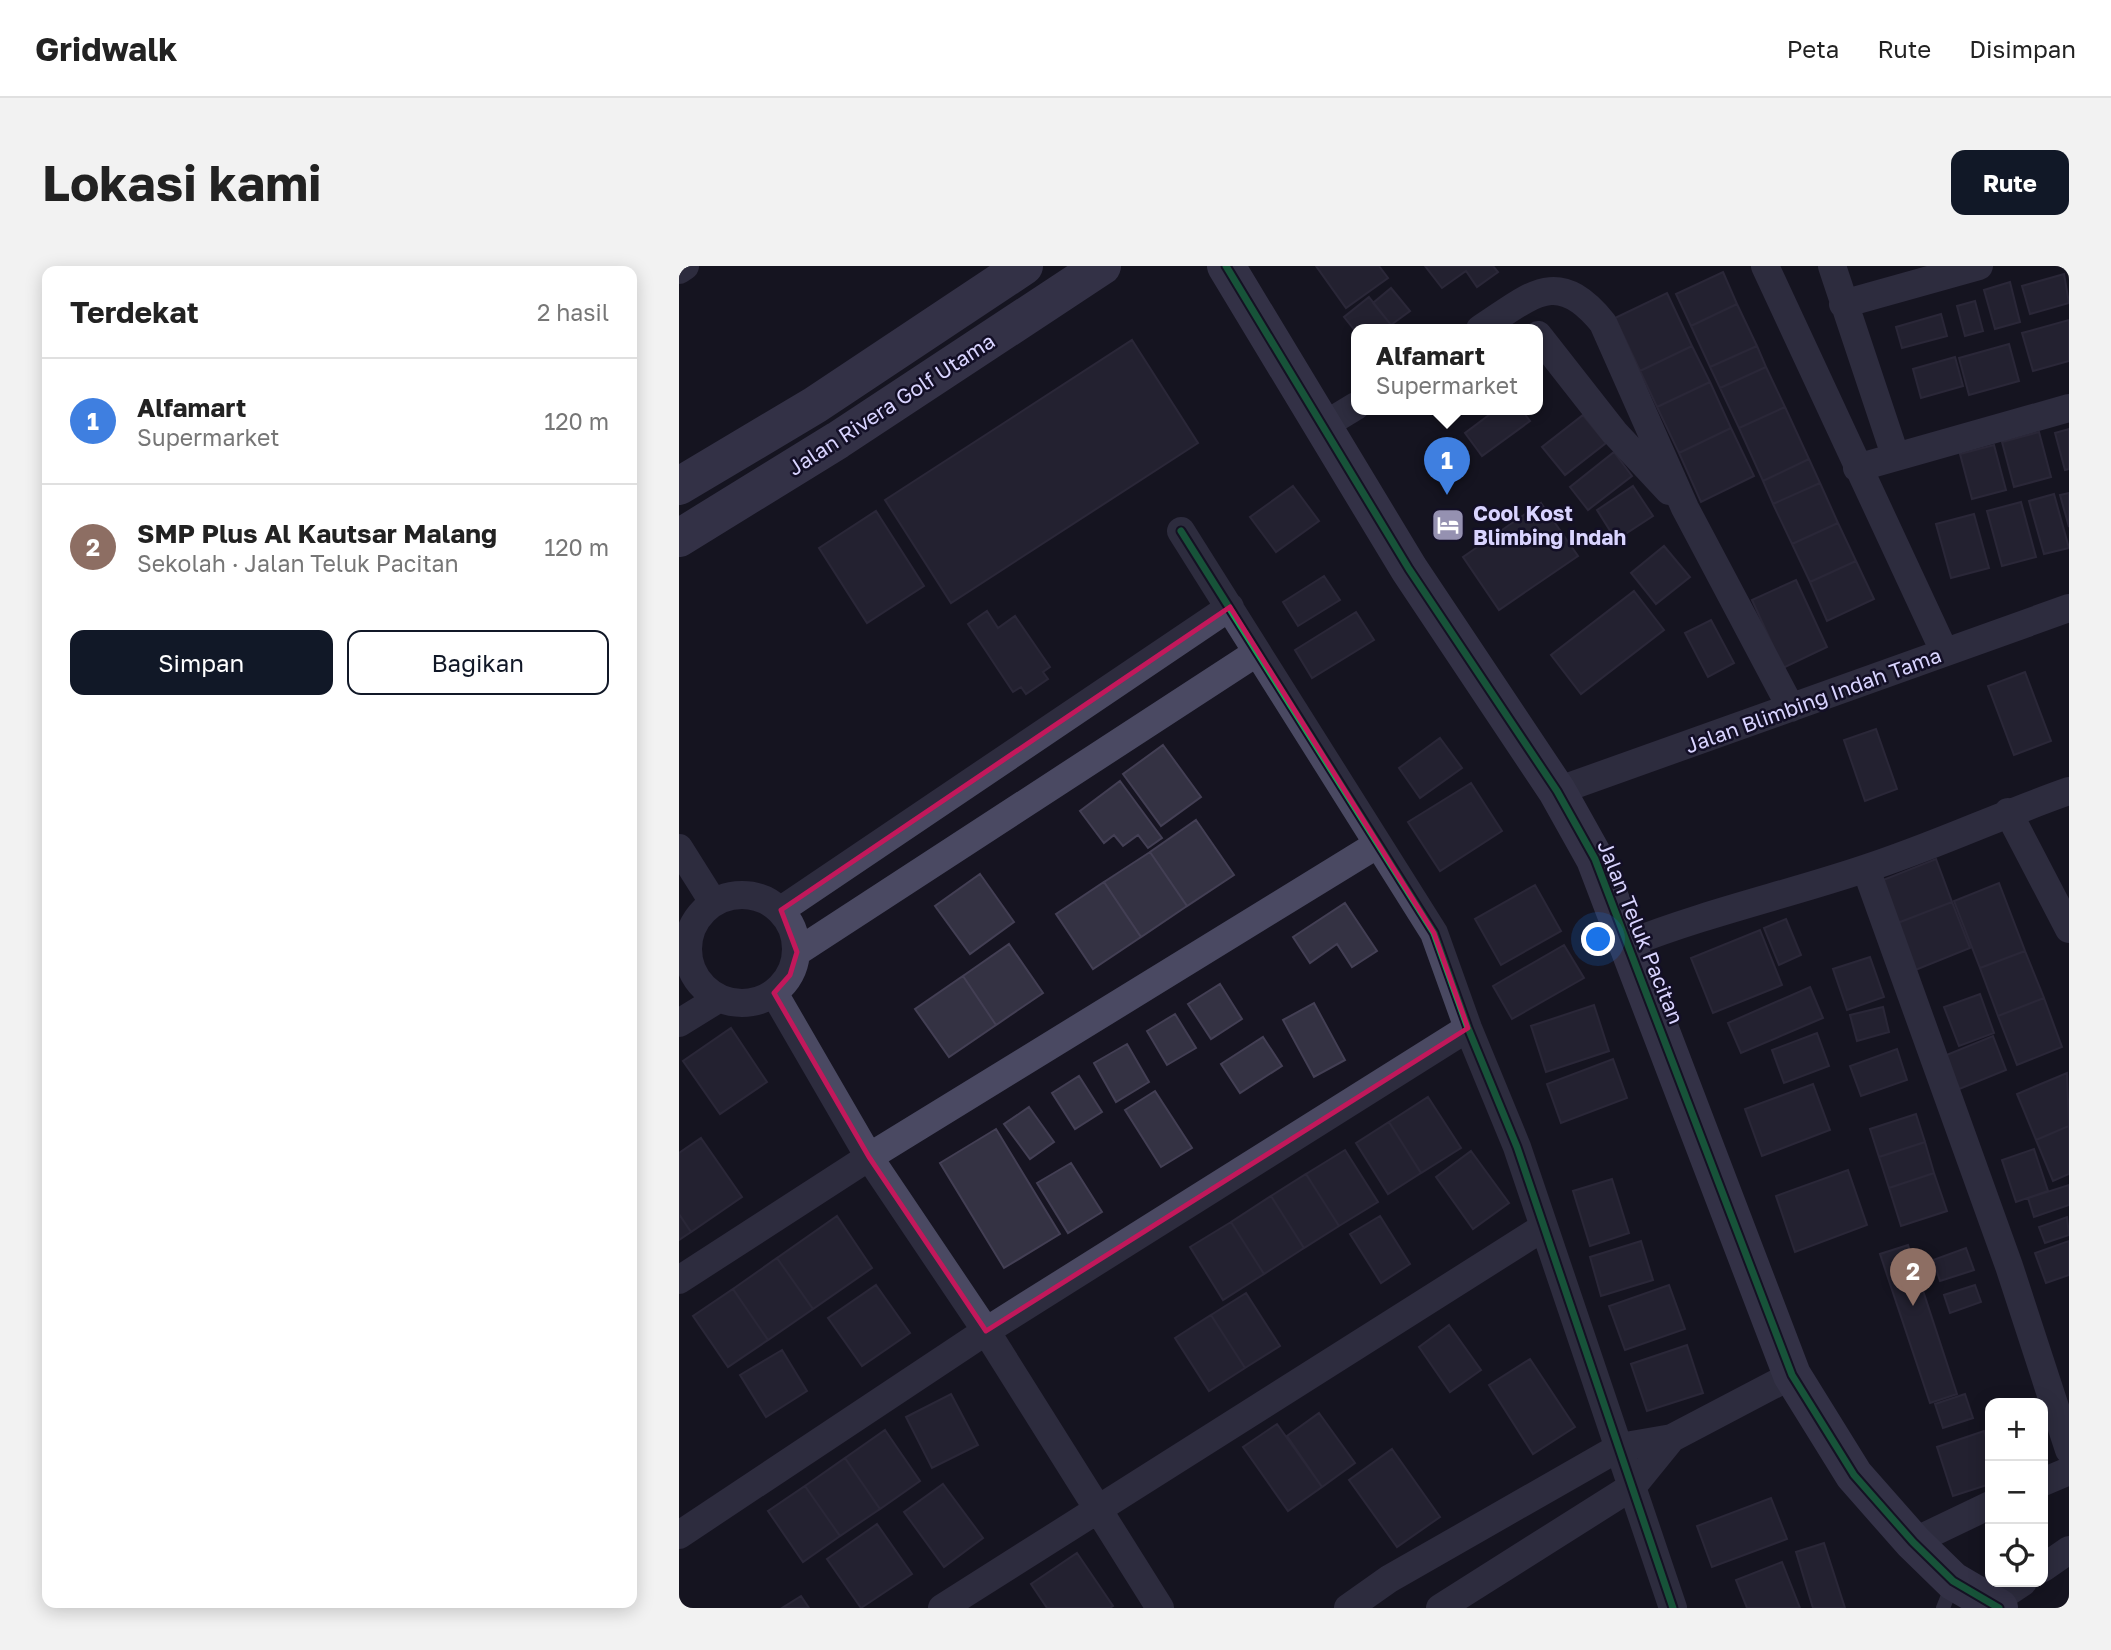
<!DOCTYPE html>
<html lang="id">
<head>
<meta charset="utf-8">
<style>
  :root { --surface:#fff; --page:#f2f2f2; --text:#222; --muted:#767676; --line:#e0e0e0; --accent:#111827 }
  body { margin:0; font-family:"Golos Text",sans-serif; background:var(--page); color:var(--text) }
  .controls { position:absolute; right:21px; bottom:21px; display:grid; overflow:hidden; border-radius:14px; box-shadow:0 4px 18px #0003 }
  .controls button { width:63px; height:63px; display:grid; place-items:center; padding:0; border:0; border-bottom:2px solid var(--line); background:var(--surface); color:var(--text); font:35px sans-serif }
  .you { position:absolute; left:920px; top:674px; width:24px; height:24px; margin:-18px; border:5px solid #fff; border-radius:50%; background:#1a73e8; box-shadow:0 0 0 10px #1a73e833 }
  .badge { display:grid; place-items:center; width:46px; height:46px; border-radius:50%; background:var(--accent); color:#fff; font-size:23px; font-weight:700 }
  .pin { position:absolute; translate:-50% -58px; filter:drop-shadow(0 2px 4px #0008) }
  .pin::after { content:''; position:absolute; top:37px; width:24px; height:21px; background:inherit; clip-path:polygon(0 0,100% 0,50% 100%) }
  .popup { position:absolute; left:672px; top:58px; width:192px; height:91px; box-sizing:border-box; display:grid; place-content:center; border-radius:14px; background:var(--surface); filter:drop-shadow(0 2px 5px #0005); font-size:23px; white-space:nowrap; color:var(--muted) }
  .popup b { font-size:26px; color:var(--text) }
  .popup::after { content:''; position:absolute; left:50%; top:100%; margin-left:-14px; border:14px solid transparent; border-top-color:var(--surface) }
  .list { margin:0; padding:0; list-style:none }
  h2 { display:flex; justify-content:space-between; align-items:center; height:91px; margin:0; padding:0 28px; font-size:30px }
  h2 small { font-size:23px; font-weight:400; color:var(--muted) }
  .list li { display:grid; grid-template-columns:46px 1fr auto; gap:21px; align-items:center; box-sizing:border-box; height:126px; padding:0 28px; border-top:2px solid var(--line) }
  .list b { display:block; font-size:26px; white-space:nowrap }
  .list p { margin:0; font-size:23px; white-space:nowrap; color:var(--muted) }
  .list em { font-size:23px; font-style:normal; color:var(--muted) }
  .actions { display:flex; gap:14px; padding:21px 28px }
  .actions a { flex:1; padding:16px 0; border:2px solid var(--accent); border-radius:14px; text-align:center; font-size:24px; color:var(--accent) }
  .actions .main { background:var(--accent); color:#fff }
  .icon { flex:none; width:38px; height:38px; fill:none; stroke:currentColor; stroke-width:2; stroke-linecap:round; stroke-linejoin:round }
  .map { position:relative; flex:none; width:1390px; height:1342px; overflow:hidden; border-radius:14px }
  header { display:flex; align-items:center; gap:42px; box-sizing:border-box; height:98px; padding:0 35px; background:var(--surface); border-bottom:2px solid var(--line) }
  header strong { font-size:33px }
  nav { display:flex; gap:38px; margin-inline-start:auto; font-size:24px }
  .intro { display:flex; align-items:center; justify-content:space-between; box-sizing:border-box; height:168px; padding:0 42px }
  h1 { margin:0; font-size:49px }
  .button { padding:18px 32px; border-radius:14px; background:var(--accent); color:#fff; font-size:24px; font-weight:700 }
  main { display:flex; gap:42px; padding:0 42px }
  aside { flex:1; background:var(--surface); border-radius:14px; box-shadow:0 4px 18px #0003 }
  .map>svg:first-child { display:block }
</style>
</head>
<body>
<header>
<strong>Gridwalk</strong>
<nav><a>Peta</a><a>Rute</a><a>Disimpan</a></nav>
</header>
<div class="intro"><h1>Lokasi kami</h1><a class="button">Rute</a></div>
<main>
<aside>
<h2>Terdekat<small>2 hasil</small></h2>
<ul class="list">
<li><span class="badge" style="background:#3f7fe0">1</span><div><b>Alfamart</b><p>Supermarket</p></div><em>120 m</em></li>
<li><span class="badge" style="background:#8d6e63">2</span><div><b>SMP Plus Al Kautsar Malang</b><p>Sekolah · Jalan Teluk Pacitan</p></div><em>120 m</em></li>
</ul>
<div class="actions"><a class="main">Simpan</a><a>Bagikan</a></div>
</aside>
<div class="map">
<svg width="1390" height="1342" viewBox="0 0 1390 1342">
  <rect width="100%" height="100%" fill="#161421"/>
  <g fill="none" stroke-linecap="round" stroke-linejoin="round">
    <path stroke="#0d2144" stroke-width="8" d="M1388,1342L1390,1341"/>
  </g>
  <path fill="#343243" stroke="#433f54" stroke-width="2" d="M637,0H700L709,12L667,42Z
    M746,0H814L819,6L798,21L787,5L763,22Z
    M1044,6L1058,38L1012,60L997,28Z
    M1385,8L1390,37L1351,48L1343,20Z
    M1331,16L1341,56L1316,63L1305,24Z
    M712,22L731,45L712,59L694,37Z
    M988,27L1013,80L961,105L936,52Z
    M690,31L712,59L708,63H677V66L665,51Z
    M1296,35L1304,65L1286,70L1278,40Z
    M1058,38L1078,80L1031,101L1012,60Z
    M1262,48L1268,70L1223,82L1217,61Z
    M1390,54V95L1354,105L1343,67Z
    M453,74L519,177L272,337L206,234Z
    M1330,78L1340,115L1290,129L1280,92Z
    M1013,80L1031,116L978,141L961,105Z
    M1078,80L1087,101L1041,122L1031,101Z
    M1276,91L1284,120L1242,132L1234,103Z
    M1087,101L1106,141L1060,162L1041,122Z
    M1031,116L1052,162L1000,187L978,141Z
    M1106,141L1130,193L1084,215L1060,162Z
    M818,143H842L851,155L803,190L786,167Z
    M904,149L927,177L886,209L863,181Z
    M1052,162L1075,210L1022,236L1000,187Z
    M1390,163V203L1386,204L1376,167Z
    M1360,166L1372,211L1335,221L1323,176Z
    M1315,179L1327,224L1293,233L1281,188Z
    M935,186L953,210L909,244L891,221Z
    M1130,193L1141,217L1094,238L1084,215Z
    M1141,217L1159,257L1113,278L1094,238Z
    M614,220L640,255L597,286L571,251Z
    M954,220L974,250L937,274L918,244Z
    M1390,227V261L1381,229Z
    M1375,228L1390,282L1365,288L1350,235Z
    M1342,236L1357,291L1323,300L1308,245Z
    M862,237L899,290L820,344L784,291Z
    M197,245L245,320L188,357L140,282Z
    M1295,248L1310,302L1272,312L1257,258Z
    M1159,257L1177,295L1131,316L1113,278Z
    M985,280L1011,311L977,338L952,307Z
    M1177,295L1195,333L1148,355L1131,316Z
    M645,310L661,334L619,360L604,336Z
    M1117,314L1148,381L1104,402L1073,334Z
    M955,325L985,364L902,428L872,389Z
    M308,345L319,362L336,350L371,401L364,406L369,413L347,428L342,421L334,426L289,358Z
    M677,346L695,374L633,412L616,384Z
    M1032,354L1055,397L1029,411L1006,367Z
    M1346,406L1372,475L1335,489L1309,420Z
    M1197,463L1218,523L1186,535L1165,474Z
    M761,472L783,502L741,532L720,502Z
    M484,479L522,531L482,560L444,508Z
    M441,515L483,572L469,582L459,569L444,580L435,569L425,577L401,545Z
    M792,517L823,565L761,605L729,556Z
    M517,554L555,609L508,640L471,586Z
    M471,586L508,640L462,671L425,616Z
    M1257,593L1273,636L1216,658L1199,616Z
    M301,608L335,656L291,688L256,640Z
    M425,616L462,671L414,703L377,648Z
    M1320,617L1346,685L1301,702L1275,635Z
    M856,619L882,665L822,699L796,653Z
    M1273,636L1291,682L1234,705L1216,658Z
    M666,637L698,685L673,701L658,678L631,697L614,671Z
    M1107,653L1122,689L1100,699L1085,662Z
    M1081,664L1103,719L1034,747L1012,692Z
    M330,678L364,727L317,759L284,710Z
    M885,679L905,712L833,753L814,720Z
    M1346,685L1365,732L1319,750L1301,702Z
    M1191,691L1205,731L1168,744L1154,703Z
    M284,710L317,759L270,791L236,743Z
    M541,718L563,753L532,773L509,738Z
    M1131,721L1144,752L1062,787L1049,757Z
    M1301,728L1315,767L1280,780L1265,741Z
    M1365,732L1383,781L1338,799L1319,750Z
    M635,737L666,794L635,811L604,754Z
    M915,739L930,785L867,806L852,760Z
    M1204,741L1210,766L1178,775L1171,749Z
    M496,748L517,782L488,799L468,765Z
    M52,762L88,816L41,848L4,795Z
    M1138,767L1150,800L1105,817L1093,784Z
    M1314,770L1327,804L1278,824L1265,790Z
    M584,771L603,800L561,827L542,798Z
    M448,778L470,816L437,836L415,797Z
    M1218,783L1228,814L1182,830L1171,800Z
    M934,793L948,832L882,857L868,818Z
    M1388,807L1390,860L1357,874L1338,828Z
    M400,810L423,846L396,863L373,827Z
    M1134,818L1151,864L1083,890L1066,843Z
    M476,825L513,882L482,901L446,844Z
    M749,831L782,882L742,907L710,856Z
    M350,841L375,876L351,893L325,858Z
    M1237,848L1246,876L1200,891L1191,863Z
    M710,856L742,907L709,928L677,877Z
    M1390,860V908L1374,915L1357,874Z
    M317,863L381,968L325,1002L261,897Z
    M22,872L63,931L12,966L0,948V887Z
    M1246,876L1255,907L1210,922L1200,891Z
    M1355,883L1369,925L1337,936L1323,894Z
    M666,884L699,936L660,960L627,908Z
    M792,885L830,937L794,963L757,911Z
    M392,897L423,946L389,967L358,917Z
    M1169,904L1188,959L1116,986L1097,930Z
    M1255,907L1268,945L1222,960L1210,922Z
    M627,908L660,960L625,982L592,930Z
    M933,913L950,967L911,980L894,925Z
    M1390,919V939L1355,951L1349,932Z
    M592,930L625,982L585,1008L552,956Z
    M0,948L12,966L0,974Z
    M158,950L193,1002L134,1043L98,992Z
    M701,950L731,998L702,1017L671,968Z
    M1388,951L1390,969L1366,977L1360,961Z
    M552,956L585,1008L544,1034L511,981Z
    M962,975L974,1014L922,1030L911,991Z
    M1390,975V1009L1367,1017L1356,987Z
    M1229,979L1278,1128L1251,1137L1201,988Z
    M1287,982L1295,1004L1261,1015L1254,994Z
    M98,992L134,1043L89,1074L54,1023Z
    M197,1019L231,1067L183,1100L149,1052Z
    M990,1019L1006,1063L946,1084L930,1040Z
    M1296,1019L1302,1036L1271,1047L1265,1029Z
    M54,1023L89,1074L49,1101L14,1050Z
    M567,1027L601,1080L566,1102L532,1049Z
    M532,1049L566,1102L530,1125L496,1072Z
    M770,1059L802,1104L771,1126L740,1081Z
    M1008,1079L1024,1127L968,1145L952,1098Z
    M103,1084L128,1125L87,1151L61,1109Z
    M851,1093L896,1161L854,1188L810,1119Z
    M272,1128L299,1179L253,1202L227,1151Z
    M1286,1128L1294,1152L1264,1162L1256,1138Z
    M640,1147L676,1197L643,1221L608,1170Z
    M598,1158L643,1221L609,1245L564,1181Z
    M206,1164L241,1215L201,1243L166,1192Z
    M1305,1165L1311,1185V1218L1274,1230L1258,1181Z
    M713,1183L761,1251L718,1281L670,1214Z
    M166,1192L201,1243L161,1270L126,1220Z
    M264,1218L304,1272L265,1301L225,1246Z
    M126,1220L161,1270L124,1296L89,1245Z
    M1092,1232L1108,1273L1033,1301L1018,1260Z
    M198,1258L233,1308L182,1342L148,1293Z
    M1145,1277L1166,1342H1134L1117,1286Z
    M398,1287L434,1340L431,1342H368L352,1318Z
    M1103,1296L1121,1342H1068L1057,1314Z
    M122,1330L130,1342H103Z"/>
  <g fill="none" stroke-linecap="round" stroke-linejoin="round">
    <path stroke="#4a4962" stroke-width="14" d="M1264,1342L1274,1317"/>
    <path stroke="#4a4962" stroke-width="28" d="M1086,0L1265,385
      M1153,0L1216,189
      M0,4L6,0
      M1164,38L1300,0
      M801,63C852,30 878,0 924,57L1006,242L1112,442
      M859,69L935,166L990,225
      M644,160L677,140
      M1178,202L1390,142
      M502,265L755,667L789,762L838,881L994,1342
      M878,525L1390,342
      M1329,546L1390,663
      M0,582L34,636
      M1187,603L1330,1000L1390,1184
      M9 683a54 54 0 1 1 108 0a54 54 0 1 1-108 0Z
      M102,644L551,341
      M951,677C1027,647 1107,629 1185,603C1254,581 1321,549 1390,525
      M118,686L577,387
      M95,727L190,891L307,1065L481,1342
      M0,757L39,733
      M0,1014L190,891L699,578
      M1364,1216L1390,1205
      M0,1269L307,1065L789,762
      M1234,1276L1311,1239
      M1364,1302L1390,1284
      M1314,1336L1344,1316
      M263,1342L865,961
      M669,1342L710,1313L941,1181L993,1172L1113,1109
      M761,1342L954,1220L993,1172"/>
    <path stroke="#575674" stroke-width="38" d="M547,0L730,303L878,525L916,593L1113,1109L1175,1209L1234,1276L1274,1315L1320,1342
      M0,220L136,139L345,0
      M0,272L159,174L423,0"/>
    <defs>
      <path id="cycleway" d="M547,0L730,303L878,525L916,593L1113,1109L1175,1209L1234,1276L1274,1315L1320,1342
        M502,265L755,667L789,762L838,881L994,1342"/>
    </defs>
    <use href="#cycleway" stroke="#130f26" stroke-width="11"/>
    <use href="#cycleway" stroke="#1a9f57" stroke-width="7"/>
  </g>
  <path d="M0 0H1390V1342H0ZM551,341L755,667L789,762L307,1065L190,891L95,727L111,709L118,686L102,644Z" fill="#161421" fill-opacity=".55" fill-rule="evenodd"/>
  <path fill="none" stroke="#c2185b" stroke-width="5" stroke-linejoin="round" d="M551,341L755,667L789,762L307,1065L190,891L95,727L111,709L118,686L102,644Z"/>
  <defs>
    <symbol id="hotel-square" viewBox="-11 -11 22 22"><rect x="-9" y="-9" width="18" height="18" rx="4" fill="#9591b1" stroke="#130f26"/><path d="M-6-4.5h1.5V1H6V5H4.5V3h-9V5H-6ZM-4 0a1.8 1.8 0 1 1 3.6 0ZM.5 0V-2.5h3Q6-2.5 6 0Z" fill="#fff"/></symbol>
  </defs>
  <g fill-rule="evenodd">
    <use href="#hotel-square" x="750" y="240" width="38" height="38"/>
  </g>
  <g text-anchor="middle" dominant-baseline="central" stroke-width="5" stroke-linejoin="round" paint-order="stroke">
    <g font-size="21" fill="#d9d4ff" stroke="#130f26">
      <text transform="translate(212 138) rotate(-33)">Jalan Rivera Golf Utama</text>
      <text transform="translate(1134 434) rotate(-20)">Jalan Blimbing Indah Tama</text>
      <text transform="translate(962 666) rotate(68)">Jalan Teluk Pacitan</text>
    </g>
    <g font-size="21" font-weight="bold" fill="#d9d4ff" stroke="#130f26" text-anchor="start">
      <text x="794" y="247">Cool Kost<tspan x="794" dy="24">Blimbing Indah</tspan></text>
    </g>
  </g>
</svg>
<div class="controls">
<button>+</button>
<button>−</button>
<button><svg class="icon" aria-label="locate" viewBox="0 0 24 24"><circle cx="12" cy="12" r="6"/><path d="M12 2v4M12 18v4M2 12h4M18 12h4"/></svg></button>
</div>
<div class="you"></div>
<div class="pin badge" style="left:768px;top:229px;background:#3f7fe0">1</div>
<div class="popup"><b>Alfamart</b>Supermarket</div>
<div class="pin badge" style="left:1234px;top:1040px;background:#8d6e63">2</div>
</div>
</main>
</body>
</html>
